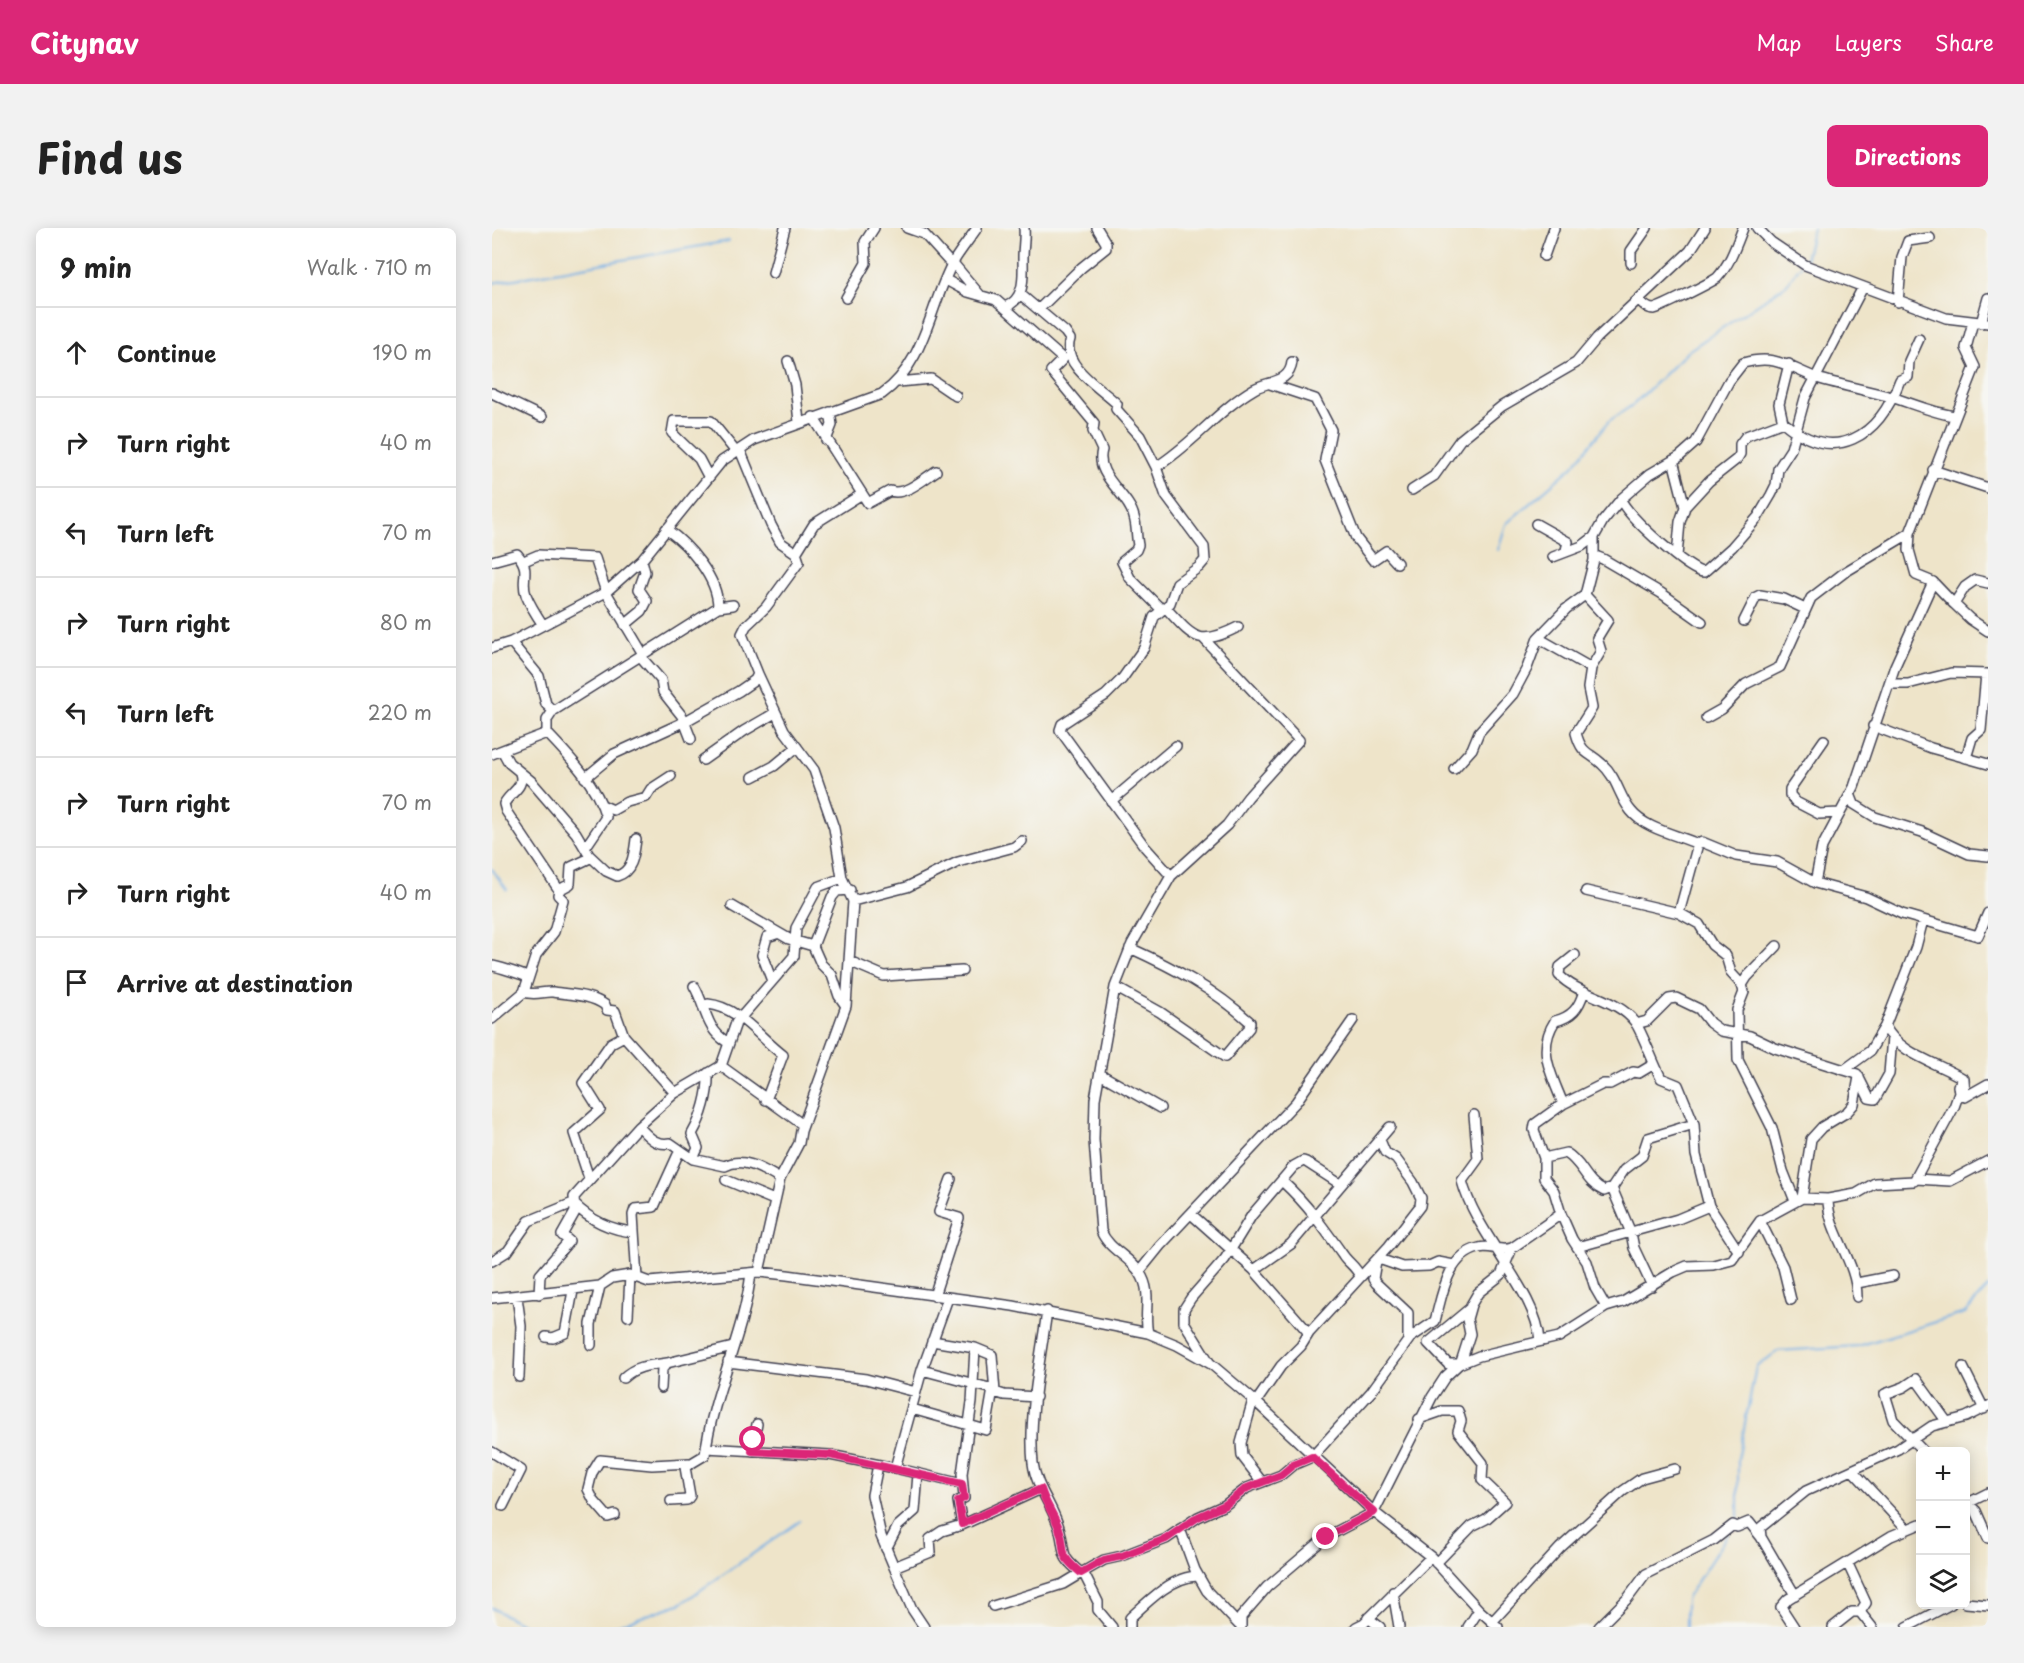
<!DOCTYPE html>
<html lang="en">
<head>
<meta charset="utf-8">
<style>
  :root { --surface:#fff; --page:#f2f2f2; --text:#222; --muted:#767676; --line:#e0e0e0; --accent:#db2777 }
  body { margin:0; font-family:"Playpen Sans",sans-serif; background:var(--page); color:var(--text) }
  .controls { position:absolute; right:18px; bottom:18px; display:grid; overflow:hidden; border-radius:9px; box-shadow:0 3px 15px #0003 }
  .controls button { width:54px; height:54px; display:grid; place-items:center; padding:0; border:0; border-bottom:2px solid var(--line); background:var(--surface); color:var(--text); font:30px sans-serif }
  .stop { position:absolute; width:18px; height:18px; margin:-14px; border:4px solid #db2777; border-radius:50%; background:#fff }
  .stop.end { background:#db2777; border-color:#fff; box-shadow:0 2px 6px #0008 }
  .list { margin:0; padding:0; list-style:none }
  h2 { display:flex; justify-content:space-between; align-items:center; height:78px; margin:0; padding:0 24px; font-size:26px }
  h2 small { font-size:20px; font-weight:400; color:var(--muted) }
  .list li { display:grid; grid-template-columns:39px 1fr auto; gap:18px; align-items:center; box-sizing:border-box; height:90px; padding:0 24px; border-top:2px solid var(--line) }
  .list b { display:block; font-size:22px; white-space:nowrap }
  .list em { font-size:20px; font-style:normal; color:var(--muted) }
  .icon { flex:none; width:33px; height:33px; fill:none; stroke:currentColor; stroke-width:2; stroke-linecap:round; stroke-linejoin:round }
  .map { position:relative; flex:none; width:1496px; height:1399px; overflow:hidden; border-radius:9px }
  header { display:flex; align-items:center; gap:36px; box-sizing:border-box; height:84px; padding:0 30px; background:var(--accent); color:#fff }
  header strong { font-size:28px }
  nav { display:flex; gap:33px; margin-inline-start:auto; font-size:21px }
  .intro { display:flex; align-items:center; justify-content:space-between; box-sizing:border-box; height:144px; padding:0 36px }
  h1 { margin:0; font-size:42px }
  .button { padding:15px 27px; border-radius:9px; background:var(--accent); color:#fff; font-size:21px; font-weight:700 }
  main { display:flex; gap:36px; padding:0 36px }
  aside { flex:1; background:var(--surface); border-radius:9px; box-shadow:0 3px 15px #0003 }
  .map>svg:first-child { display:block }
</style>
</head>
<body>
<header>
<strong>Citynav</strong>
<nav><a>Map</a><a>Layers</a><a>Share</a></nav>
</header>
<div class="intro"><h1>Find us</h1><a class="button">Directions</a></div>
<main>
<aside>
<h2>9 min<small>Walk · 710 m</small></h2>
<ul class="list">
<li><svg class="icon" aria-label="ahead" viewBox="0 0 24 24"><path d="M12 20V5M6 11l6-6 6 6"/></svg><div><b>Continue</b></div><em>190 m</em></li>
<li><svg class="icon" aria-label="right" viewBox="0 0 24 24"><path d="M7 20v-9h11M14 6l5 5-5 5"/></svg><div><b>Turn right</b></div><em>40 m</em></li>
<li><svg class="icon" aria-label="left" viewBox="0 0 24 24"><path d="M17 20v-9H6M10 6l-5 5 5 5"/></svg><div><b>Turn left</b></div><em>70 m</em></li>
<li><svg class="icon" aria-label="right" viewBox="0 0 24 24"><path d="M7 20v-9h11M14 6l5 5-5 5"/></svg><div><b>Turn right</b></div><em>80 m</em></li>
<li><svg class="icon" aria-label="left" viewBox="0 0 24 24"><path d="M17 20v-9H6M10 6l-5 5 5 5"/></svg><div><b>Turn left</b></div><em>220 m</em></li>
<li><svg class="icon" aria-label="right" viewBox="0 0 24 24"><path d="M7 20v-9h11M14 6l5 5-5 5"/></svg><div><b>Turn right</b></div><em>70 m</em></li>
<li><svg class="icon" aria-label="right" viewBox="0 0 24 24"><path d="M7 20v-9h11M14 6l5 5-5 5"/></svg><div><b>Turn right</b></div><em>40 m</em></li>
<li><svg class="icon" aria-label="arrive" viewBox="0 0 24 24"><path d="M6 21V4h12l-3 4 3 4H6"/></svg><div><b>Arrive at destination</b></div></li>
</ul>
</aside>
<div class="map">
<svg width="1496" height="1399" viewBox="0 0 1496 1399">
  <rect width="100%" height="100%" fill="#f6f6f2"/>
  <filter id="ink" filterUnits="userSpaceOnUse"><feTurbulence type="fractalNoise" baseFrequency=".0167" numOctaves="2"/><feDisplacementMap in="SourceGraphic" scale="12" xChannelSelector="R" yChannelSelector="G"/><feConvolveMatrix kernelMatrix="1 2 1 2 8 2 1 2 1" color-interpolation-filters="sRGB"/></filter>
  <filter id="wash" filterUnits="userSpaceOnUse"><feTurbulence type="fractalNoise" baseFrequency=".008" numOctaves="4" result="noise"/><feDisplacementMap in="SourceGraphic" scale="24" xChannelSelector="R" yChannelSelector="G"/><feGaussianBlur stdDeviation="1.35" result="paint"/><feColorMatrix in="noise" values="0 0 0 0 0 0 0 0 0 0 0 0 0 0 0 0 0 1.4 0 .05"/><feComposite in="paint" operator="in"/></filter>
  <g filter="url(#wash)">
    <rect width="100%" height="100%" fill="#eee4c9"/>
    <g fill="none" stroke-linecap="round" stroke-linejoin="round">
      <path stroke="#74afe5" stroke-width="2" d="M1313,32L1321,0
        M0,55L237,13
        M1006,322L1014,296L1081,238L1117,193L1142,176L1196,123L1294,57L1309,37
        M0,641L15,662
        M1243,1296L1246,1290V1231L1264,1139L1286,1123L1366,1118L1473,1085L1496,1059
        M0,1380L35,1399
        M120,1399L190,1375L308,1293
        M1194,1399V1371L1236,1306"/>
    </g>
  </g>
  <g filter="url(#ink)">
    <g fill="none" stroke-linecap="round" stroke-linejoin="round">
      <defs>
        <path id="minor" d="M415,0L432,6L460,37
          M1265,0L1279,14L1313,37L1454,90L1496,95
          M1052,28L1062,0
          M461,35L488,67
          M1139,35V23L1155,0
          M281,45L293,0
          M454,52L476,64L504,72L571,131L559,143L602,195L601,203L610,222C602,248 637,266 642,289C645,298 644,308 646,317L644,322L630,334L638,350L670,382
          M528,66L573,104L578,111C569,137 607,159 625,176L624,181L648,208L664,239
          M354,70L374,35L373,14L382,0
          M1147,72C1151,76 1155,81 1162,81C1168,80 1220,54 1225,50C1238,36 1244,18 1251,0
          M1406,74L1410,29L1416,13L1438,10
          M513,79C534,71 531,48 531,29C531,19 533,10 532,0
          M547,81L589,40L614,20V15L605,0
          M1481,94L1474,120L1483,139L1418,305L1417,322L1424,347L1441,354L1462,376L1473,359L1483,352L1496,355
          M1489,95L1496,70
          M296,133L303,157L307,194
          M406,154L439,151L464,168
          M778,156L823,171L839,202L833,232L864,310L881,332L894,323L905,335
          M0,165L50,189
          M321,189L376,275L398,263C413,268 432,251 444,243
          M1291,194L1287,176L1297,136
          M334,212L340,197L338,184
          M1181,232L1193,279L1188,294L1185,328
          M1441,242L1496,260
          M216,248L207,231L180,205L182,193H219L244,224
          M920,262L942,248L968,212L1010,178L1084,135L1105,110L1198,23L1213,0
          M1129,271C1132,286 1200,346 1212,344L1240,319L1266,289L1279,267L1284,257L1286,241L1299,221L1313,170L1371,59
          M1193,279L1217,253L1245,231L1248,226V216L1254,208L1291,194C1343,238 1387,209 1408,152L1416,149L1417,133L1427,111
          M1044,296L1076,314L1074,322
          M174,301C197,317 226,350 226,379
          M304,325L322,296L370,266
          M1061,329L1090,318L1102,309L1111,293L1129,271L1158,246L1187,229L1204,214L1237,153L1251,135C1285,126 1295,139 1325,150C1348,157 1373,162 1396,168C1419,175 1439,184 1462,188
          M1102,332L1106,329L1111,331L1169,365L1210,394
          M0,333L25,326C40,343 28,350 34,367C38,377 45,388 51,397
          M32,333L46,327L103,330L114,364L151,426
          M1093,367L1116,392L1105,410L1109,423L1099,440L1096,460L1100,480L1084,505C1090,527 1096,523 1110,536C1125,549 1127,569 1139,583C1153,601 1186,607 1206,616L1210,614L1244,628L1285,634L1323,655L1374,669L1410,686L1431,692
          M1459,373L1478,391L1496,403
          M673,379C701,409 705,420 746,399
          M1252,393L1264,369L1268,367L1292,371L1313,381
          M133,397L150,383L155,373L147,361L153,344L150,332
          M1046,410L1099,440
          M19,414L47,448L54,476L61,483
          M0,420L19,414L114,364L150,332L230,233L262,212L390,166C432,136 437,82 459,38C466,25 477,12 485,0
          M148,428L169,452L171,464L190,488L199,511
          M266,446L292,502L322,542L342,600L350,650L361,673L354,778L309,903L307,915L288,951L267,1044
          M1397,456H1416L1459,445L1496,446
          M1214,490L1230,481L1254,456L1288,439L1319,370L1353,344L1418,305
          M1381,498L1439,520L1496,536
          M55,505V492L61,483L226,379L241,377
          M1332,512L1298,561V567L1304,574L1327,586L1347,585
          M11,524L17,535L39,553L84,605L97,627L114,643L125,648C141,643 142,626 144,611
          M0,526L55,505C77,528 105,557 114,589L93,620
          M1474,530L1480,510L1489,502L1494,446
          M211,532L252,503L283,485
          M962,541L980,521L987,504L1021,466L1035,440L1046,410L1074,381L1093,367L1102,332V309
          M28,545C33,560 18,564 12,576L14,583L67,662
          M261,549L282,538L305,519
          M93,550L122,526L192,494L247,463L263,452L266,446L250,406L254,398L274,379L307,334L304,325L288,314L279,297L248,222
          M1358,566L1362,576L1383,589L1430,604L1477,626L1496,628
          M619,573L684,518
          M110,577L121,582L135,574L154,569L159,561L179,548
          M679,648L653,619L568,502L570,496L614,467L630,451L652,420L662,389L678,375L685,355L707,339L713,332L712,319L674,268L664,239C700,217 726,182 762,161C776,153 798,155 800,134
          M1323,655L1330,619L1362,559L1403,438L1441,354
          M1094,663L1187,685L1207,696L1220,717L1234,728L1239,745L1250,757L1252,764L1245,782L1246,832L1280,900L1291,943L1303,973
          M361,673L415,659L466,634L522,619L530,613
          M240,678L297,711L321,718
          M1187,685L1206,616
          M1083,727L1068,739L1067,747C1087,768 1125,770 1143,794C1151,806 1161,835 1169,850L1186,857L1202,896L1204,927L1217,978L1247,1024
          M357,733L392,748L470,743
          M0,738C4,738 32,747 35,749
          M280,753L270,727L275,709L287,705
          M1250,757L1255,749L1285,718
          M202,758C214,778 213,801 235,814
          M623,759L668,784L733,829L757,800L758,794C722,761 682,740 638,720
          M32,764C44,768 51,763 61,764C78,767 97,766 113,777L115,782L123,783L132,808L183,865
          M354,778L347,768L340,747L329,736L321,718L340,669L345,663L358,662
          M212,782L216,776C247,779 268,810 291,827L274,872
          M0,791L32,764L44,727L62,704L71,672L66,667L67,662L78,656L79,639L96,631L97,627
          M1144,796L1155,793L1177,771L1184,770L1207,781L1218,795L1229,803L1258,808L1283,820L1365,846L1377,870L1383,871L1397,846L1400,809
          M229,838L311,897
          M1352,842L1378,823L1393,798L1424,719L1431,692L1486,708L1496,685
          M608,846L668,880
          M1472,851L1473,869L1496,856
          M1071,876C1060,847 1044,822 1063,793C1080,789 1087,780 1092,763
          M982,887L986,931L970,953C984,1007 1045,1064 1048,1113
          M146,898C156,908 163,918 178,915L201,931L233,938C251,928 272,942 288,951
          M1052,930L1074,925C1091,935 1093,954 1112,963L1120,960
          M201,931L206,920L200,906C210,889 217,865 216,845
          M97,950L82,905L108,882L91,855L119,815L132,808
          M1424,951L1458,953L1496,933
          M234,952L282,972
          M791,954C815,976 832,1000 851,1027C856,1035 865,1039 868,1049
          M1310,970L1319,911L1330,899L1355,884L1362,876L1367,849
          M1336,971C1336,1005 1365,1033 1365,1069
          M81,975C98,992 118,1002 142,1004
          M699,986L762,1042L817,1105
          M1268,993L1291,1039L1299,1072
          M1085,1019L1186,991L1217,978
          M0,1033L16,1023L37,993L81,975
          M762,1042L799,1016L898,899
          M647,1044L668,1018L804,874L861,792
          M145,1050L141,987L143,981L162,979L188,922
          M1365,1055L1401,1048
          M1160,1058L1142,1020L1139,1005L1120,960L1132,942L1150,928L1156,910L1202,896
          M47,1066L48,1047L77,1013L70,1007L83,984L82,969L146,898L183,865L229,838L244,795L302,728L304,700L326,659L350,650
          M442,1068L467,990L447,984L459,951
          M25,1069L29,1098L27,1149
          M0,1070L108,1058L120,1050L138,1047L157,1054L267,1044L295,1047L521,1078L656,1105L685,1117L719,1136L764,1174L882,1284L939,1329L987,1382L1006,1399
          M1114,1079L1103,1060L1095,1034L1080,1011L1069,986L1062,963L1052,950V930L1042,902L1043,896L1071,876L1111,856H1118L1141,844L1147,845L1162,836
          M555,1083C549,1128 536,1190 541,1235C544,1260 562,1279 568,1303C574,1327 567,1327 589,1345
          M136,1088L138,1047
          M656,1105C651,1084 661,1065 648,1045C637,1028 617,1022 609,1003L602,912L603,871L623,759L640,716L679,648L735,597L756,569L807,512L712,411
          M54,1109L61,1110L73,1105L81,1063
          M916,1112V1085L884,1055L881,1051L884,1033L890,1032L910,1039L937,1038L946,1034L962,1037
          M440,1113L483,1120L500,1127L503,1164L512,1167L544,1169
          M99,1117V1096L108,1058
          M236,1134L374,1151L424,1164
          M717,1134L692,1094V1081L699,1070L733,1031L760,987L802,938L811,933L814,934L848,956
          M969,1134L978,1106L975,1091L979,1077L986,1065L1009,1047L1020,1020
          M966,1136H956L936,1115L977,1081
          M1471,1139L1492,1181
          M131,1150C143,1138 158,1137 175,1135
          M169,1160L170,1141L175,1135L241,1119
          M761,1172L749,1215L750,1228L770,1254
          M764,1174L789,1138L809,1118L817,1105L897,1018L928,978L929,970L921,954L904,931L893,924L888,912
          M420,1181L494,1202L501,1161L430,1142
          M927,1191L950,1183H966L969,1193L966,1203L991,1235L990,1252L1013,1274L994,1291L980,1298L944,1335
          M214,1220L338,1227L403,1240L430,1142L456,1070
          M260,1223L265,1196
          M0,1224L29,1242L11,1278
          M1432,1224L1401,1192L1393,1166L1412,1159L1424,1151L1455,1194
          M386,1237L380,1267L389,1308L402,1339
          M403,1240L470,1256
          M1360,1242L1415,1301
          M179,1273L195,1272L198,1268L193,1239L213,1227C221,1163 252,1107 259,1045
          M1474,1274L1484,1283L1496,1310
          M1474,1276L1496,1265
          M123,1287L116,1289L102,1273L96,1261L100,1245L108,1232L160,1237L197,1235
          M470,1297L549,1261
          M688,1301L703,1342L715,1363L747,1397
          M394,1321L406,1298L423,1283L426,1246
          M1356,1336L1374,1375L1368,1384
          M901,1364L907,1399
          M1303,1367L1269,1309L1268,1300L1314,1263L1406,1221L1440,1198L1474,1189L1496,1178
          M1474,1375L1496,1377
          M501,1378L571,1356L591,1344
          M876,1390L888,1399
          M1000,1394L1068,1320L1131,1263L1150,1250L1183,1241
          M432,1399L420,1381L402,1339L439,1324L438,1311L450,1303L470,1297L466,1273L472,1270L470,1246L480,1174L483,1120
          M620,1399L606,1382V1374L591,1344L612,1332L630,1328L674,1311L706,1289L733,1277L755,1260L789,1247L801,1237L820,1229L879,1164L918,1110L943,1093C950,1068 955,1027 987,1020C998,1017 1009,1024 1020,1020L1069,986
          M638,1399V1390C656,1373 681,1348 706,1348
          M749,1399V1389L775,1359L834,1309L882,1284L940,1169L953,1149L967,1136L987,1128L1067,1109L1114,1079L1131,1074L1181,1044L1195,1038L1221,1037L1240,1032L1268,993L1310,970L1336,971L1364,966L1383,955L1422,953L1462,879L1467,865L1466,858L1472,851C1447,835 1406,826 1393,798
          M864,1399L872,1395L939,1329
          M976,1399L987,1382
          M1107,1399L1136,1370L1154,1346L1222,1312L1241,1297L1245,1299L1257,1294L1269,1309
          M1302,1399L1289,1379L1296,1371L1399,1308L1428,1296
          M1341,1399L1360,1384H1368L1380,1399
          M1415,1399L1459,1376"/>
      </defs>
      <use href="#minor" stroke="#413f50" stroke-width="12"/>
      <use href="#minor" stroke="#fff" stroke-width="9"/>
    </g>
  </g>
  <g fill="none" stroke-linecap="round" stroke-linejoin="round" filter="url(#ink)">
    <path stroke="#db2777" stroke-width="8" d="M261,1212L260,1223L338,1227L470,1256L472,1270L466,1273L470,1296L549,1261C553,1275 562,1287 567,1300C576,1325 563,1324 589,1345L612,1332L630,1328L674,1311L706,1289L733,1277L755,1260L789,1247L801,1237L820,1229L882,1284L834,1309"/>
  </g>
</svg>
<div class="controls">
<button>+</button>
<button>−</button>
<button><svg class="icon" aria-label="layers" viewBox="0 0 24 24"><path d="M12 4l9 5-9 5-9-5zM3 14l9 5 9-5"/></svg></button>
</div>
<div class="stop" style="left:261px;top:1212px"></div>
<div class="stop end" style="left:834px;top:1309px"></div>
</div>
</main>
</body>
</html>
